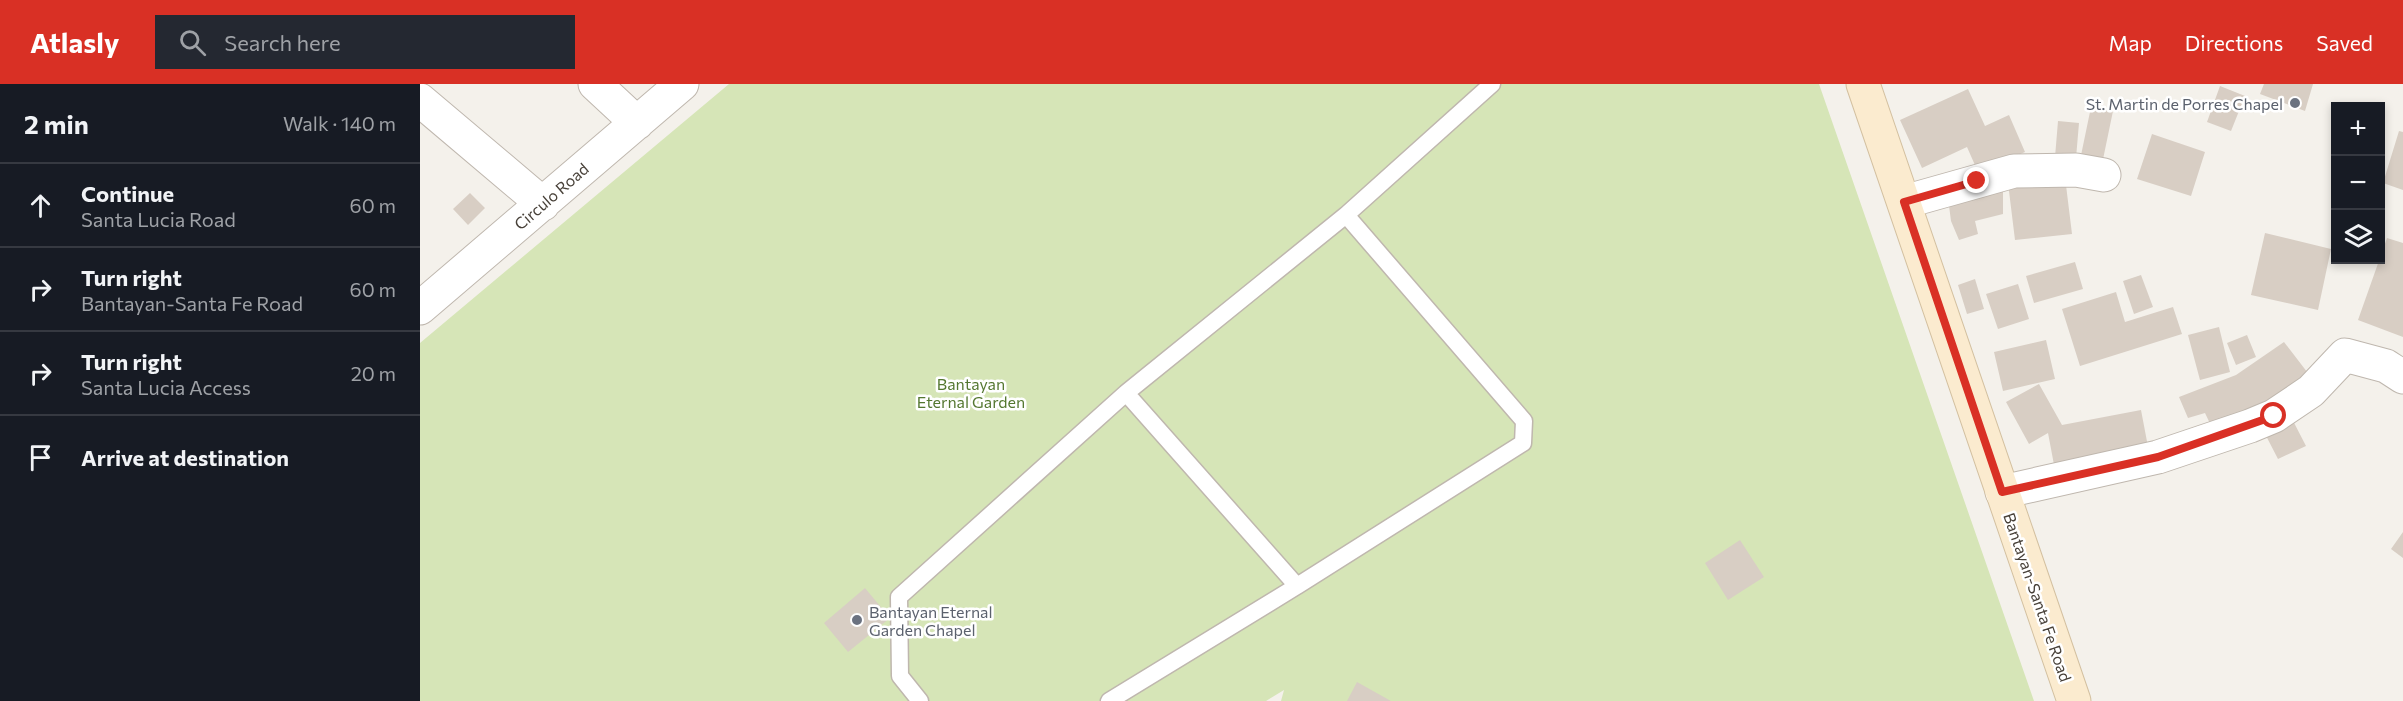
<!DOCTYPE html>
<html lang="en">
<head>
<meta charset="utf-8">
<style>
  :root { --surface:#171b24; --page:#242831; --text:#f1f3f6; --muted:#9ea1a6; --line:#363941; --accent:#d93025 }
  body { margin:0; font-family:Commissioner,sans-serif; background:var(--page); color:var(--text) }
  .controls { position:absolute; right:18px; top:18px; display:grid; overflow:hidden; border-radius:0px; box-shadow:0 3px 9px #0003 }
  .controls button { width:54px; height:54px; display:grid; place-items:center; padding:0; border:0; border-bottom:2px solid var(--line); background:var(--surface); color:var(--text); font:30px sans-serif }
  .stop { position:absolute; width:18px; height:18px; margin:-14px; border:4px solid #d93025; border-radius:50%; background:#fff }
  .stop.end { background:#d93025; border-color:#fff; box-shadow:0 2px 6px #0008 }
  .list { margin:0; padding:0; list-style:none }
  h2 { display:flex; justify-content:space-between; align-items:center; height:78px; margin:0; padding:0 24px; font-size:26px }
  h2 small { font-size:20px; font-weight:400; color:var(--muted) }
  .list li { display:grid; grid-template-columns:39px 1fr auto; gap:18px; align-items:center; box-sizing:border-box; height:84px; padding:0 24px; border-top:2px solid var(--line) }
  .list b { display:block; font-size:22px; white-space:nowrap }
  .list p { margin:0; font-size:20px; white-space:nowrap; color:var(--muted) }
  .list em { font-size:20px; font-style:normal; color:var(--muted) }
  .icon { flex:none; width:33px; height:33px; fill:none; stroke:currentColor; stroke-width:2; stroke-linecap:round; stroke-linejoin:round }
  .map { position:relative; flex:none; width:1983px; height:617px; overflow:hidden }
  header { display:flex; align-items:center; gap:36px; box-sizing:border-box; height:84px; padding:0 30px; background:var(--accent); color:#fff }
  header strong { font-size:28px }
  nav { display:flex; gap:33px; margin-inline-start:auto; font-size:21px }
  .search { width:420px; height:54px; background:var(--page); display:flex; align-items:center; gap:15px; box-sizing:border-box; padding:0 21px; border-radius:0px; color:var(--muted); font-size:22px }
  main { display:flex }
  aside { flex:1; background:var(--surface) }
  .map>svg:first-child { display:block }
</style>
</head>
<body>
<header>
<strong>Atlasly</strong>
<div class="search"><svg class="icon" aria-label="search" viewBox="0 0 24 24"><circle cx="10" cy="10" r="6"/><path d="M15 15l6 6"/></svg>Search here</div>
<nav><a>Map</a><a>Directions</a><a>Saved</a></nav>
</header>
<main>
<aside>
<h2>2 min<small>Walk · 140 m</small></h2>
<ul class="list">
<li><svg class="icon" aria-label="ahead" viewBox="0 0 24 24"><path d="M12 20V5M6 11l6-6 6 6"/></svg><div><b>Continue</b><p>Santa Lucia Road</p></div><em>60 m</em></li>
<li><svg class="icon" aria-label="right" viewBox="0 0 24 24"><path d="M7 20v-9h11M14 6l5 5-5 5"/></svg><div><b>Turn right</b><p>Bantayan-Santa Fe Road</p></div><em>60 m</em></li>
<li><svg class="icon" aria-label="right" viewBox="0 0 24 24"><path d="M7 20v-9h11M14 6l5 5-5 5"/></svg><div><b>Turn right</b><p>Santa Lucia Access</p></div><em>20 m</em></li>
<li><svg class="icon" aria-label="arrive" viewBox="0 0 24 24"><path d="M6 21V4h12l-3 4 3 4H6"/></svg><div><b>Arrive at destination</b></div></li>
</ul>
</aside>
<div class="map">
<svg width="1983" height="617" viewBox="0 0 1983 617">
  <rect width="100%" height="100%" fill="#f4f1eb"/>
  <path fill="#d6e5b7" d="M309,0H1399L1614,617H861L864,606L846,617H0V259Z"/>
  <path fill="#d8cec4" d="M1844,0H1893L1885,27L1840,10Z
    M1800,2L1825,12L1811,47L1787,38Z
    M1548,5L1565,42L1589,31L1605,68L1558,88L1547,63L1502,84L1480,36Z
    M1671,23L1693,27L1681,85L1659,81Z
    M1638,37L1659,39L1656,74L1635,73Z
    M1979,47L1983,48V106L1963,99Z
    M1732,50L1785,68L1771,112L1717,95Z
    M1645,93L1652,150L1595,156L1588,99Z
    M1583,97V130L1555,137L1558,150L1539,156L1531,137L1528,114Z
    M50,109L65,124L48,141L33,125Z
    M1845,149L1911,165L1898,226L1831,211Z
    M1967,154L1983,159V253L1938,236Z
    M1655,178L1663,205L1614,219L1606,192Z
    M1721,191L1733,223L1714,230L1703,197Z
    M1555,195L1564,225L1547,230L1538,201Z
    M1598,200L1609,235L1578,245L1566,210Z
    M1696,208L1705,238L1753,223L1762,250L1660,282L1642,225Z
    M1799,243L1810,288L1780,296L1768,251Z
    M1827,251L1836,273L1816,281L1807,259Z
    M1626,256L1635,295L1583,307L1574,268Z
    M1864,258L1894,297L1794,348L1785,329L1768,334L1759,313L1816,291Z
    M1619,300L1642,341L1721,326L1729,368L1635,386L1628,349L1609,360L1586,318Z
    M1870,331L1886,362L1858,375L1842,344Z
    M1983,448V474L1971,465Z
    M1320,456L1344,493L1308,516L1285,479Z
    M445,504L470,534L428,568L404,539Z
    M937,598L971,617H927Z"/>
  <g fill="none" stroke-linecap="round" stroke-linejoin="round">
    <defs>
      <path id="lane" d="M706,309L877,502L1103,359L1104,337L926,131
        M500,617L480,592L479,513L706,309L926,131L1072,0
        M689,617L877,502"/>
      <path id="street" d="M175,0L217,39
        M0,16L123,120
        M1484,118L1594,87L1656,86L1684,91
        M0,224L262,0
        M1582,408L1738,373L1830,342L1854,332L1891,307L1925,271L1966,282L1983,293"/>
      <path id="secondary" d="M1443,0L1654,617"/>
    </defs>
    <use href="#lane" stroke="#bfb7ae" stroke-width="19"/>
    <use href="#street" stroke="#bfb7ae" stroke-width="35"/>
    <use href="#secondary" stroke="#d3c0a0" stroke-width="35"/>
    <use href="#lane" stroke="#fff" stroke-width="16"/>
    <use href="#street" stroke="#fff" stroke-width="33"/>
    <use href="#secondary" stroke="#fbebcf" stroke-width="33"/>
  </g>
  <g fill="none" stroke-linecap="round" stroke-linejoin="round">
    <path stroke="#d93025" stroke-width="8" d="M1557,97L1484,118L1582,408L1738,373L1854,332"/>
  </g>
  <g fill="#6b7280" stroke="#fff" stroke-width="2">
    <circle cx="1875" cy="19" r="6"/>
    <circle cx="437" cy="536" r="6"/>
  </g>
  <g text-anchor="middle" dominant-baseline="central" stroke-width="5" stroke-linejoin="round" paint-order="stroke">
    <g font-size="16" fill="#5b616d" stroke="#fff" text-anchor="end">
      <text x="1863" y="19">St. Martin de Porres Chapel</text>
      <text x="449" y="527" text-anchor="start">Bantayan Eternal<tspan x="449" dy="18">Garden Chapel</tspan></text>
    </g>
    <g font-size="16" fill="#484139" stroke="#fff">
      <text transform="translate(131 112) rotate(-41)">Circulo Road</text>
      <text transform="translate(1618 513) rotate(71)">Bantayan-Santa Fe Road</text>
    </g>
    <g font-size="16" fill="#547730" stroke="#fff">
      <text x="551" y="299">Bantayan<tspan x="551" dy="18">Eternal Garden</tspan></text>
    </g>
  </g>
</svg>
<div class="controls">
<button>+</button>
<button>−</button>
<button><svg class="icon" aria-label="layers" viewBox="0 0 24 24"><path d="M12 4l9 5-9 5-9-5zM3 14l9 5 9-5"/></svg></button>
</div>
<div class="stop" style="left:1854px;top:332px"></div>
<div class="stop end" style="left:1557px;top:97px"></div>
</div>
</main>
</body>
</html>
